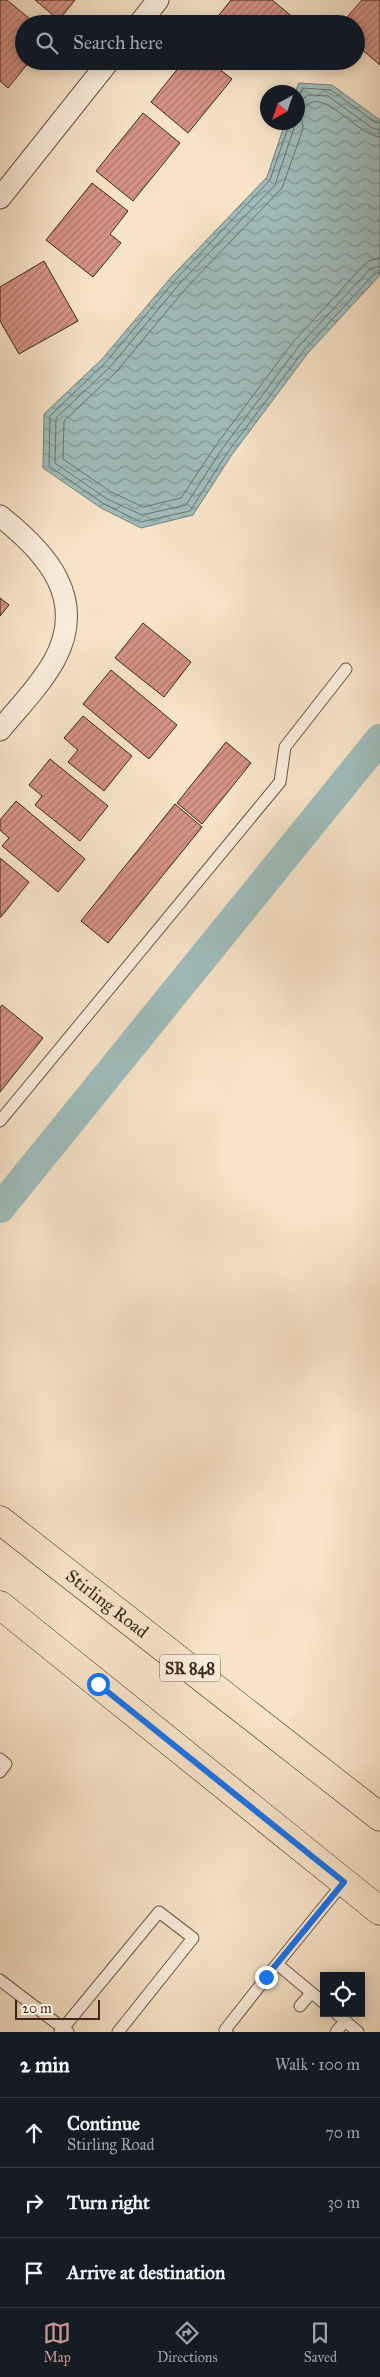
<!DOCTYPE html>
<html lang="en">
<head>
<meta charset="utf-8">
<style>
  :root { --surface:#171b24; --page:#20242c; --text:#f1f3f6; --muted:#9ea1a6; --line:#363941; --accent:#c59692 }
  body { margin:0; font-family:"IM FELL Great Primer",serif; background:var(--page); color:var(--text) }
  .controls { position:absolute; right:15px; bottom:15px; display:grid; overflow:hidden; border-radius:0px; box-shadow:0 2px 12px #0003 }
  .controls button { width:45px; height:45px; display:grid; place-items:center; padding:0; border:0; border-bottom:1px solid var(--line); background:var(--surface); color:var(--text); font:25px sans-serif }
  .compass { position:absolute; left:260px; top:85px; width:45px; height:45px; border-radius:50%; background:var(--surface); box-shadow:0 2px 12px #0003; rotate:220deg }
  .scale { position:absolute; left:15px; bottom:12px; width:85px; box-sizing:border-box; padding-left:5px; border:2px solid #3b281a; border-top:0; font-size:14px; line-height:18px; white-space:nowrap; color:#3b281a; -webkit-text-stroke:4px #faeddc; paint-order:stroke }
  .stop { position:absolute; width:15px; height:15px; margin:-11px; border:4px solid #1a73e8; border-radius:50%; background:#fff }
  .stop.end { background:#1a73e8; border-color:#fff; box-shadow:0 1px 5px #0008 }
  .list { margin:0; padding:0; list-style:none }
  h2 { display:flex; justify-content:space-between; align-items:center; height:65px; margin:0; padding:0 20px; font-size:21px }
  h2 small { font-size:16px; font-weight:400; color:var(--muted) }
  .list li { display:grid; grid-template-columns:32px 1fr auto; gap:15px; align-items:center; box-sizing:border-box; height:70px; padding:0 20px; border-top:1px solid var(--line) }
  .list b { display:block; font-size:19px; white-space:nowrap }
  .list p { margin:0; font-size:16px; white-space:nowrap; color:var(--muted) }
  .list em { font-size:16px; font-style:normal; color:var(--muted) }
  .icon { flex:none; width:28px; height:28px; fill:none; stroke:currentColor; stroke-width:2; stroke-linecap:round; stroke-linejoin:round }
  .map { position:relative; flex:none; width:380px; height:2032px; overflow:hidden }
  .search { position:absolute; background:var(--surface); box-shadow:0 2px 12px #0003; left:15px; right:15px; top:15px; height:55px; display:flex; align-items:center; gap:12px; box-sizing:border-box; padding:0 18px; border-radius:28px; color:var(--muted); font-size:19px }
  .sheet { height:275px; background:var(--surface) }
  nav { display:flex; justify-content:space-around; align-items:center; box-sizing:border-box; height:70px; border-top:1px solid var(--line); background:var(--surface); font-size:14px; color:var(--muted) }
  nav a { display:grid; justify-items:center; gap:2px }
  nav .on { color:var(--accent) }
  .map>svg:first-child { display:block }
</style>
</head>
<body>
<div class="map">
<svg width="380" height="2032" viewBox="0 0 380 2032">
  <defs>
    <pattern id="water-waves" width="16" height="10" patternUnits="userSpaceOnUse" patternTransform="scale(1.25)"><rect width="16" height="10" fill="#9fbdbc"/><path d="M0 5q4-4 8 0t8 0" fill="none" stroke="#839a98"/></pattern>
    <pattern id="building-hatch" width="6" height="6" patternUnits="userSpaceOnUse" patternTransform="scale(1.25)"><rect width="6" height="6" fill="#d69387"/><path d="M-1 1l2-2M0 6l6-6M5 7l2-2" fill="none" stroke="#af786e"/></pattern>
  </defs>
  <rect width="100%" height="100%" fill="#f8e4c9"/>
  <filter id="stains"><feTurbulence type="fractalNoise" baseFrequency=".004" numOctaves="4"/><feColorMatrix values="0 0 0 0 .2 0 0 0 0 .09 0 0 0 0 .02 0 0 0 .5 -.17"/></filter>
  <radialGradient id="worn" r=".72"><stop offset=".6" stop-color="#630" stop-opacity="0"/><stop offset="1" stop-color="#630" stop-opacity=".3"/></radialGradient>
  <path fill="url(#water-waves)" stroke="#77817b" d="M299,83L332,85L380,120V275L308,353L231,456L193,515L141,528L101,508L43,468L44,414L102,359L173,275L267,177L285,123L298,122V92H295Z"/>
  <g fill="none" stroke-linecap="round" stroke-linejoin="round">
    <path stroke="#6d726b" stroke-width="1" d="M298,97L303,88L331,90L375,122L380,123
      M298,103L308,95L328,96L372,128L380,130
      M290,122L270,180L177,278L106,362L50,416L49,466L104,504L141,522L190,511L227,453L304,350L374,274L380,272
      M296,122L275,185L181,282L110,367L56,418L55,463L107,499L142,515L186,505L222,449L299,346L370,269L380,266
      M380,137C359,136 328,93 310,103C307,105 305,108 301,110L303,129L282,188L187,287L116,372L64,421L63,459L111,492L143,507L181,498L216,445L293,342L365,264L371,260L380,258"/>
    <path stroke="#9fbdbc" stroke-width="30" d="M0,1208L380,739"/>
  </g>
  <path fill="url(#building-hatch)" stroke="#3b281a" d="M0,0H7L36,24H24V61H30L8,88L0,81Z
    M35,0H75L59,20Z
    M231,0H272L294,18L289,24H212Z
    M362,0H380V65L359,47L356,50V24H341Z
    M184,61H209L232,79L188,133L151,102Z
    M143,113L180,143L133,201L96,171Z
    M92,183L128,211L110,234L121,243L93,277L46,240Z
    M44,261L78,321L19,354L0,321V287Z
    M0,598L9,605L0,616Z
    M143,623L191,662L164,697L115,658Z
    M111,670L177,725L149,759L83,704Z
    M83,716L132,756L104,791L68,762L78,750L64,738Z
    M226,742L251,763L202,824L177,803Z
    M50,759L108,806L80,841L35,805L42,796L29,785Z
    M16,801L85,859L58,892L2,846L9,838L0,830V820Z
    M175,804L202,827L108,943L81,921Z
    M0,858L29,882L1,917H0Z
    M2,1005L43,1038L0,1092V1008Z"/>
  <g fill="none" stroke-linecap="round" stroke-linejoin="round">
    <defs>
      <path id="service" d="M0,1121L280,782L285,747L346,669
        M0,1759L6,1764L0,1772
        M0,1980L68,2032
        M324,2003L277,1964L344,1882
        M300,2006L311,1993
        M336,2013L358,2032
        M60,2032L159,1912L193,1938L118,2032
        M227,2032L225,2030L277,1964
        M336,2032L345,2021"/>
      <path id="minor" d="M139,24L158,0
        M0,198L109,61
        M0,516C47,553 88,599 54,661C40,686 18,708 0,730"/>
      <g id="primary">
        <path id="s1" d="M0,1520L380,1817"/>
        <path d="M0,1605L380,1911"/>
      </g>
    </defs>
    <use href="#service" stroke="#6a5746" stroke-width="13"/>
    <use href="#minor" stroke="#6a5746" stroke-width="23"/>
    <use href="#primary" stroke="#3b281a" stroke-width="29"/>
    <use href="#service" stroke="#faeddc" stroke-width="11"/>
    <use href="#minor" stroke="#faeddc" stroke-width="21"/>
    <use href="#primary" stroke="#f8e4c9" stroke-width="28"/>
  </g>
  <g fill="none" stroke-linecap="round" stroke-linejoin="round">
    <path stroke="#1a73e8" stroke-width="6" d="M98,1684L344,1882L266,1977"/>
  </g>
  <g text-anchor="middle" dominant-baseline="central" stroke-width="4.5" stroke-linejoin="round" paint-order="stroke">
    <rect fill="#faeddc" stroke="#746354" stroke-width="1" x="160" y="1654.5" width="60" height="27" rx="4"/>
    <g font-size="16" font-weight="bold" fill="#3b281a">
      <text x="190" y="1668">SR 848</text>
    </g>
    <g font-size="18" fill="#3b281a" stroke="#faeddc">
      <text stroke="none"><textPath href="#s1" startOffset="136">Stirling Road</textPath></text>
    </g>
  </g>
  <rect width="100%" height="100%" filter="url(#stains)"/>
  <rect width="100%" height="100%" fill="url(#worn)"/>
</svg>
<div class="controls">
<button><svg class="icon" aria-label="locate" viewBox="0 0 24 24"><circle cx="12" cy="12" r="6"/><path d="M12 2v4M12 18v4M2 12h4M18 12h4"/></svg></button>
</div>
<svg class="compass" viewBox="-18 -18 36 36"><path d="M0-13l5 13h-10z" fill="#e53935"/><path d="M0 13l5-13h-10z" fill="#9ea1a6"/></svg>
<div class="scale">20 m</div>
<div class="stop" style="left:98px;top:1684px"></div>
<div class="stop end" style="left:266px;top:1977px"></div>
<div class="search"><svg class="icon" aria-label="search" viewBox="0 0 24 24"><circle cx="10" cy="10" r="6"/><path d="M15 15l6 6"/></svg>Search here</div>
</div>
<section class="sheet">
<h2>2 min<small>Walk · 100 m</small></h2>
<ul class="list">
<li><svg class="icon" aria-label="ahead" viewBox="0 0 24 24"><path d="M12 20V5M6 11l6-6 6 6"/></svg><div><b>Continue</b><p>Stirling Road</p></div><em>70 m</em></li>
<li><svg class="icon" aria-label="right" viewBox="0 0 24 24"><path d="M7 20v-9h11M14 6l5 5-5 5"/></svg><div><b>Turn right</b></div><em>30 m</em></li>
<li><svg class="icon" aria-label="arrive" viewBox="0 0 24 24"><path d="M6 21V4h12l-3 4 3 4H6"/></svg><div><b>Arrive at destination</b></div></li>
</ul>
</section>
<nav>
<a class="on"><svg class="icon" aria-label="map" viewBox="0 0 24 24"><path d="M3 6l6-2 6 2 6-2v14l-6 2-6-2-6 2zM9 4v14M15 6v14"/></svg>Map</a>
<a><svg class="icon" aria-label="directions" viewBox="0 0 24 24"><path d="M12 3l9 9-9 9-9-9zM9 14v-3h6M13 9l2 2-2 2"/></svg>Directions</a>
<a><svg class="icon" aria-label="saved" viewBox="0 0 24 24"><path d="M7 4h10v16l-5-4-5 4z"/></svg>Saved</a>
</nav>
</body>
</html>
